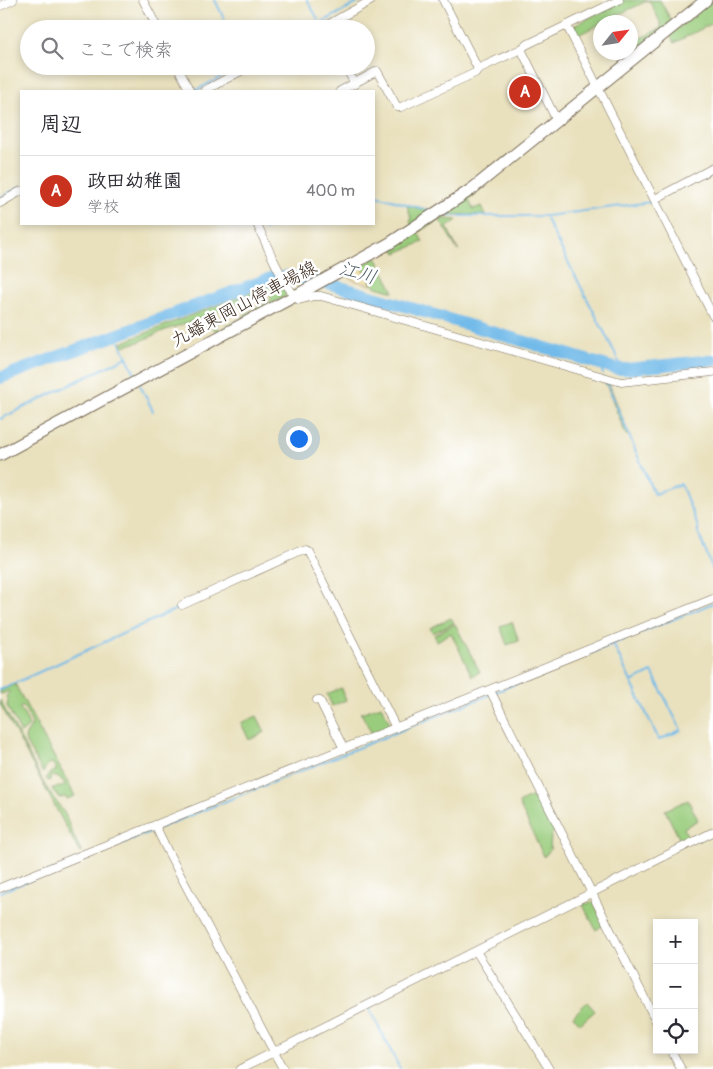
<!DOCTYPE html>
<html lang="ja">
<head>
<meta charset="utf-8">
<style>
  :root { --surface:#fff; --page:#f2f2f3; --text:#2b2b33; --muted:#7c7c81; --line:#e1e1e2; --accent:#c8321e }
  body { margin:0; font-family:Pangolin,"Klee One",sans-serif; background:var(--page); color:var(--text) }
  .controls { position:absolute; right:15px; bottom:15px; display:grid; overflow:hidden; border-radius:0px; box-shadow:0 2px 8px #0003 }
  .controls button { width:45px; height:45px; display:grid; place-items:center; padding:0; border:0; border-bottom:1px solid var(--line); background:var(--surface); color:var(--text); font:25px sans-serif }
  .compass { position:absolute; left:593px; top:15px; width:45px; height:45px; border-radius:50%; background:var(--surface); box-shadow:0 2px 8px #0003; rotate:60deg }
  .you { position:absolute; left:298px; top:438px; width:18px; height:18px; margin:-12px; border:4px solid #fff; border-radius:50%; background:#1a73e8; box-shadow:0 0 0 8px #1a73e833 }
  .badge { display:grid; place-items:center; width:32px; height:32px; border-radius:50%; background:var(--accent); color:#fff; font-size:16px; font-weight:700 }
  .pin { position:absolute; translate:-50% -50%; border:2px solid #fff; box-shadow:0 1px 5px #0006 }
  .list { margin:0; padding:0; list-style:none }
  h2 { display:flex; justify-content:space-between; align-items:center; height:65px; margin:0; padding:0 20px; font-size:21px }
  h2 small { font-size:16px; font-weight:400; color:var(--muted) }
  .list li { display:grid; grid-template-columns:32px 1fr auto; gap:15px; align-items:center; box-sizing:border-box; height:70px; padding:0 20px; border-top:1px solid var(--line) }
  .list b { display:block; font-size:19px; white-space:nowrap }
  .list p { margin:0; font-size:16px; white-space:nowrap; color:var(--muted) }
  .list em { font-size:16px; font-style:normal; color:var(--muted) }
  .icon { flex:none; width:28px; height:28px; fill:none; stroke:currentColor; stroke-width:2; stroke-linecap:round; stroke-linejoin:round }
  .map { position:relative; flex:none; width:713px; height:1069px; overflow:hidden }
  .search { position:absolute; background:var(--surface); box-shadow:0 2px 8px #0003; left:20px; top:20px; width:355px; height:55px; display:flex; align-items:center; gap:12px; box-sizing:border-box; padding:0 18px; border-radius:28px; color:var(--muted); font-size:19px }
  .panel { position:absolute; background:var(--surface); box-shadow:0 2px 8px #0003; left:20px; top:90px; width:355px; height:135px; border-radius:0px }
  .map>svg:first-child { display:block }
</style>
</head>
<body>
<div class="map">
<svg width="713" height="1069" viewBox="0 0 713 1069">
  <rect width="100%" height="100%" fill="#fff"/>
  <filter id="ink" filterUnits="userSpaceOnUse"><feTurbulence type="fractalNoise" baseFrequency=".02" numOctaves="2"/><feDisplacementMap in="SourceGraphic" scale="10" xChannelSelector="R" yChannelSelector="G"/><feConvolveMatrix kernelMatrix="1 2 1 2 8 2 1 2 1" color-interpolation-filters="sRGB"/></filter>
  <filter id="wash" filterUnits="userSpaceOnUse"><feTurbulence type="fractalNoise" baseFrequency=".0096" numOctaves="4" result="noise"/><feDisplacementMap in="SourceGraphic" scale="20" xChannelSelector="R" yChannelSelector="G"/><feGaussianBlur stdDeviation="1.12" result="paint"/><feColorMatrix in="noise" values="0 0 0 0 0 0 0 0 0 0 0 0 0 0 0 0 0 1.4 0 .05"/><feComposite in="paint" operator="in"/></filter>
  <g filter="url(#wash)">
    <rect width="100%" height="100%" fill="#e9e1be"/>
    <path fill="#99cc7c" stroke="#6a7b4d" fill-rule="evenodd" d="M623,0H660L672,22L630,54L631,43L659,29L661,27V24L649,0L603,22H600V24L576,36L572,27Z
      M713,0V23L674,43L670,35Z
      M475,191L476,194L469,200L473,209L482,206L486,215H452L445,212Z
      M407,205L432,212L412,226L410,221L411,218Z
      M438,218L457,220L447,227L458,250V251L440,220L418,232L423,242L396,253L392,247Z
      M376,257L394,292L374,286L362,265Z
      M284,285L288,295L217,334L207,316L163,331L139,342L123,346L121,343L199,312L270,286ZM267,293L271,297V300L269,302L245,314V316L220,330L217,328L210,314Z
      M600,379L608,381L629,435H626L607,386Z
      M451,618L454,623L433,633L430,628Z
      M512,622L519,641L507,645L500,626Z
      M455,624L480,672L472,676L451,633L437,641L434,635Z
      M15,684L75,796L67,799L65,797L60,798L54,792L52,788L61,787L64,786L65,784L60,778L51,776L50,780L48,781L46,779L50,773L56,771L55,766L51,763L46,766L43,773L26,743C23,734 29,732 32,724L25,709L21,706L20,708L27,720L29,726L21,733L7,706L8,700L6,696L9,693L8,691L5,693L0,694V691Z
      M341,688L346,700L332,706L327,694Z
      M0,700L46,787L65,814L74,837L82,852L80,853L0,704Z
      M381,706L392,727L372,734L361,713Z
      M257,716L265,732L249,740L241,723Z
      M539,793L557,829L551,835L550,850L544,857L519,804L520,802Z
      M688,800L698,820L684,828L689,840L682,844L665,810Z
      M584,902L586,904L593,902L605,924L596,930L582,903Z
      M587,1002L595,1011L580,1024L573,1016Z"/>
    <path fill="#eeda9e" stroke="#94825e" d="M361,265L372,285C363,283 352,281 345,274Z"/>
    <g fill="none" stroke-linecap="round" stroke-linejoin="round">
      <path stroke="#71bae9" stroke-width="2" d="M215,0L229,29
        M307,0L318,19
        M310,29L363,0
        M195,91L241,66
        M374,195L431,211
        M0,198L21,186
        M444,214L454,216H547L651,202
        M546,219L617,357
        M264,230L279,224
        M270,260L269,264L274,277
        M127,357L136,376
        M618,360L623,369
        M599,363L603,374
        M606,381L654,494L681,484L698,527V532L713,570
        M140,385L153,411
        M0,419L127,357L116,335
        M613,644L659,740L681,730L652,672L631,682
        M0,690L181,607
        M493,693L713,603
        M159,828L489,695
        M0,892L155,830
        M369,1008L400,1069"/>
      <path stroke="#71bae9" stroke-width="12" d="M0,378L271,278L289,276L327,283L617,369H627L713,360"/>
    </g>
  </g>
  <g filter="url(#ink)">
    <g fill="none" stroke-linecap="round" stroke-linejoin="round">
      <defs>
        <path id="minor" d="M143,0L158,29
          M443,0L478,69
          M0,6L13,0
          M567,26L713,316
          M320,29L372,0
          M521,49L557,121
          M177,66L190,91
          M345,66L355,84
          M204,91L250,66
          M340,91L377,71L397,107H401L475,73L478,69L521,49L526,45L619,0
          M655,199L713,168
          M0,203L21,191
          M257,224C265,241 285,290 299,300L314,296H321L621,382L713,372
          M182,605L305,549L307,550L396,728
          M490,690L657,1023
          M317,700L320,701L344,749
          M155,825L167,850L283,1069
          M0,888L713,599
          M476,951L549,1069
          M671,1050L681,1069
          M240,1069L713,832"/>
        <path id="secondary" d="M0,455L295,296L390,243L472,189L706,0"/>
      </defs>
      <use href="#minor" stroke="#786a56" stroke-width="9"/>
      <use href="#secondary" stroke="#786a56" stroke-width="13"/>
      <use href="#minor" stroke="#fff" stroke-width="8"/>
      <use href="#secondary" stroke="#fff" stroke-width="11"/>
    </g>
  </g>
  <g text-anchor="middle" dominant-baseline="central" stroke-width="5" stroke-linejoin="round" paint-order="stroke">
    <g font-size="18" fill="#3b2a1e" stroke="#fff">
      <text transform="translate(244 304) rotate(-28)">九蟠東岡山停車場線</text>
    </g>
    <g font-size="19" font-style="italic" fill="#4e5c65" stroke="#fff">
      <text transform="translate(358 273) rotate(16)">江川</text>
    </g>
  </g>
</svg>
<div class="controls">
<button>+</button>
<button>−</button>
<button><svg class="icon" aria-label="locate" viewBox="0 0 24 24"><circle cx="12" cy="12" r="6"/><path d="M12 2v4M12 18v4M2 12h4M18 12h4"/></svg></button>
</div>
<svg class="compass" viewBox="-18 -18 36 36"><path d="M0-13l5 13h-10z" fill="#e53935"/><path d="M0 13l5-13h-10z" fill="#7c7c81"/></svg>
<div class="you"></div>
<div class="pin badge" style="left:525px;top:92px">A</div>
<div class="search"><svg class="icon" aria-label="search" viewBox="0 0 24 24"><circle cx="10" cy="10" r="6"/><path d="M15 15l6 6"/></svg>ここで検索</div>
<section class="panel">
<h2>周辺<small></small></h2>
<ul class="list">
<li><span class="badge">A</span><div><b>政田幼稚園</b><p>学校</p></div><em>400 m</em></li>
</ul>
</section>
</div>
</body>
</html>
